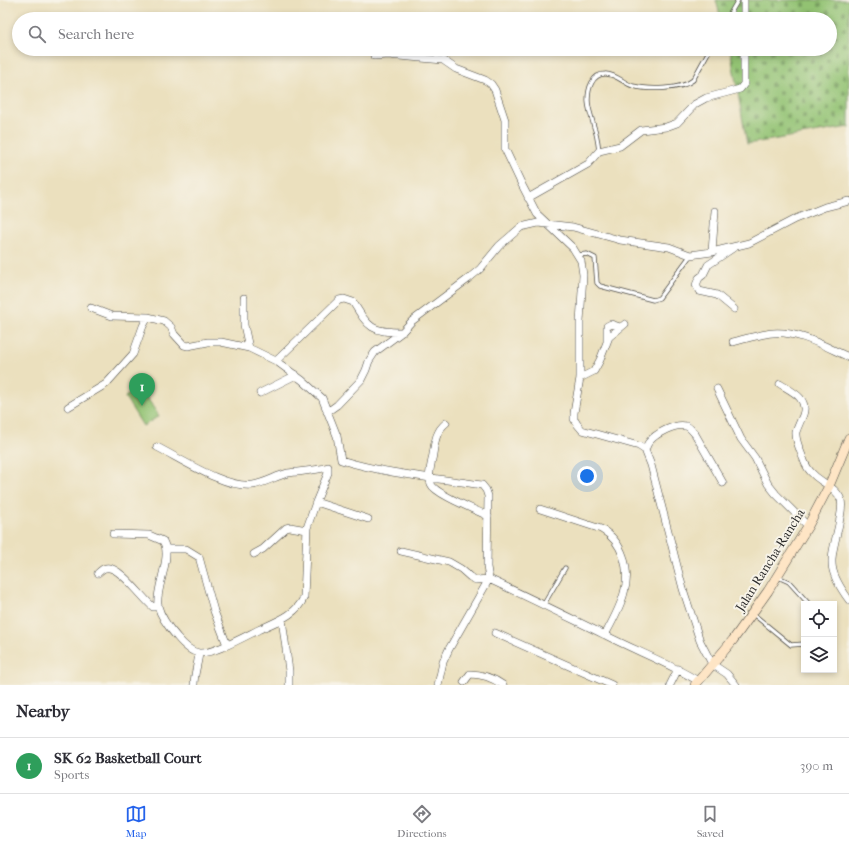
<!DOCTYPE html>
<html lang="en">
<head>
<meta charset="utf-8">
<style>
  :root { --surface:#fff; --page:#f2f2f3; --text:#2b2b33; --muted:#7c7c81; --line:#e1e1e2; --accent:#2563eb }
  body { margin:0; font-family:"IM FELL French Canon",serif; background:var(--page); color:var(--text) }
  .controls { position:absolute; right:12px; bottom:12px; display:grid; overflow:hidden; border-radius:0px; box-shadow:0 2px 6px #0003 }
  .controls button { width:36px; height:36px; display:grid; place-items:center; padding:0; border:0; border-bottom:1px solid var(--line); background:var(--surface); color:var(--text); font:20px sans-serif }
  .you { position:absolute; left:587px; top:476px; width:14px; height:14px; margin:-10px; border:3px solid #fff; border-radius:50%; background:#1a73e8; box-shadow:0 0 0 6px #1a73e833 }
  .badge { display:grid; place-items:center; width:26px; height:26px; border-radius:50%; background:var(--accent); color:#fff; font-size:13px; font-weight:700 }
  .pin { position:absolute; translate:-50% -33px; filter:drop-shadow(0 1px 2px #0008) }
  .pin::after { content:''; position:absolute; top:21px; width:14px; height:12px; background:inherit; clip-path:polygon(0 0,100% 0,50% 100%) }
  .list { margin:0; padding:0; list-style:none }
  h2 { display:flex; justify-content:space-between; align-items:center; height:52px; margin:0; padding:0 16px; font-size:17px }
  h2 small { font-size:13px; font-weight:400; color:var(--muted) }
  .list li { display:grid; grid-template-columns:26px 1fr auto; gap:12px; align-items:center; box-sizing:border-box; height:56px; padding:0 16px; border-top:1px solid var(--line) }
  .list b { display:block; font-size:15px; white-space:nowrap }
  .list p { margin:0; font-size:13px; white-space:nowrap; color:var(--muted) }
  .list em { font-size:13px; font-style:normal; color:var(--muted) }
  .icon { flex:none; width:22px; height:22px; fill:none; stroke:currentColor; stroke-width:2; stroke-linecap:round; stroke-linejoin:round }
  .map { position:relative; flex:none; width:849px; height:685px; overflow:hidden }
  .search { position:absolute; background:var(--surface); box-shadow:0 2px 6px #0003; left:12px; right:12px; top:12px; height:44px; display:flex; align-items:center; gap:10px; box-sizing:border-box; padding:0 14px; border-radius:22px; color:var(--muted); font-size:15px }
  .sheet { height:108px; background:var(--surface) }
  nav { display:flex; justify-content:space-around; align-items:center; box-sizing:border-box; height:56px; border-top:1px solid var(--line); background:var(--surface); font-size:11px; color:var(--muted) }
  nav a { display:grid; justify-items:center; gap:2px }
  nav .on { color:var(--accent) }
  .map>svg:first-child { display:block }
</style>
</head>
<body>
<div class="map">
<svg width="849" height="685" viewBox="0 0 849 685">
  <defs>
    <pattern id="cemetery-stones" width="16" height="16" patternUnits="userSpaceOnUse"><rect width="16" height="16" fill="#92c272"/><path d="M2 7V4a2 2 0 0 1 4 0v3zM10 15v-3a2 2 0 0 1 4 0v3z" fill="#779e5e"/></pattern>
  </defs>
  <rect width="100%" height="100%" fill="#f7f3e8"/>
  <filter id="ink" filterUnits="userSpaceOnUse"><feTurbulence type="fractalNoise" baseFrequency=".025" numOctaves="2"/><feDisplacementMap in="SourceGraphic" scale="8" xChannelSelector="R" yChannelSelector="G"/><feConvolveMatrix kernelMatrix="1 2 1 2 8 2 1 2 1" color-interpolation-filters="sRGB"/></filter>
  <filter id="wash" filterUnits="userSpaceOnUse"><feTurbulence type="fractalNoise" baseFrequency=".012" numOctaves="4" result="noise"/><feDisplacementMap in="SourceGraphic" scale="16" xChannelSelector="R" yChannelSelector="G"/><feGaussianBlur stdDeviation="0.9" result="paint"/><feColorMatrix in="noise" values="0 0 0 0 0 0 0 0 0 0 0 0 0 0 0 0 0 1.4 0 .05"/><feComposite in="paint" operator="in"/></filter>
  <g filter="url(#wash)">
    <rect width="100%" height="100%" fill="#ebe0be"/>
    <path fill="#92c272" stroke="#5e764e" d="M140,387L159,416L143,426L125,397Z"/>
    <path fill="url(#cemetery-stones)" stroke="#5e764e" d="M716,0H849V127L747,144L730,49H830V19H721Z"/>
  </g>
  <g filter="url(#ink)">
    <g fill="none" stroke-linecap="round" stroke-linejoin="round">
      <defs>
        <path id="lane" d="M727,19L738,0
          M599,151C598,143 597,134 594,127C592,117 588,109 588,100C588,89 592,74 605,74C614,73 624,83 633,86C648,90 681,90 693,80L710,49
          M578,255L587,254L595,258L597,283L600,286L653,300L659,298L690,256
          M778,577L789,582L809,604
          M544,604L565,568
          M753,614L791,645L804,644"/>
        <path id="street" d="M744,0V19
          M374,56L388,55L443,60L456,69L485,80L491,84L495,90L505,120V149L522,185L537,214L573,248L581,261L583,275L580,322V378L574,413V419L577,424L582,430L639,446L645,450L651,465L683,589L700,641L712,664L727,674L736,685
          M528,198L588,164L599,151L620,146L641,130L666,127L677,123L695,104L706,98L740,89L744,84V49
          M733,248L708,265L703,275L699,278L696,285L699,291L717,295L734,309
          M712,252L715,211
          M244,298V325L249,348
          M91,308L112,316L148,317
          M607,341V326L611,324L620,327
          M733,342C746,339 759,334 773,333C799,331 826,347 849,357
          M276,361L339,300L344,299L353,302C369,328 371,332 402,332
          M580,378L594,371L600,360L609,337L625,324
          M780,384C791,391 809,398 803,415C801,420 798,426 796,432C795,440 800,450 803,458C805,464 809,471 814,475C822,483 837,488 841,500C843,508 840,516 839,524C831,561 825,567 849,600
          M717,389L741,439L755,458L768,484L776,494L808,526
          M260,393L296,375
          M68,407L106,384L133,354L143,326L148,317L164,321L171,327L174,334L184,345L188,346L208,342H221L249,348L276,361L302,380L322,398L337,436L341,460C386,474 436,478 482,485L486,490L488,496L487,567L489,579C528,597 566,616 605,635C636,651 669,663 698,681
          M327,412L337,405L361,380L366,370L369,361L375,352L402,332L412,321L468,279L480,269L499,246L521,227L538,223L573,227L620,240L669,247L690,255L712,252L749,243L795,219L825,207L849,201
          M446,423C436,431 435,441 433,454C432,462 427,476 431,484C435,494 476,510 488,516
          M645,450C646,448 647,444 649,442C655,434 675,423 686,426C690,427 692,431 695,434L723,483
          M316,502L368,519
          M540,509L601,529C623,541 631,570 624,593C620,608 612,622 605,635
          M113,534L149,535L163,541C173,557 155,588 158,606C161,618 169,628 177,637C182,643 190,652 199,653C214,654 244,637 258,630C275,622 297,615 304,597L307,528L316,502L328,473V467C315,471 301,471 288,473C276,476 265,483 253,485C226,489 181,459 157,447
          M167,549H186L199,557L214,611L227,645
          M401,551L449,562L461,569L470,577L476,580L489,579
          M254,554L263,549L286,528L290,527L307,530
          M98,573C100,571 103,568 106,568C119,565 143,599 153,607H155L158,604
          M282,619L289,671V685
          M495,633L612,685
          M464,682L470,674C482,674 493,678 503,685
          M194,685C194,674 198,664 199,653
          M438,685L443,662L449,649L489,579
          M670,685L678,669"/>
        <path id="secondary" d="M695,685L733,640L768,591L808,526L829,486L849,438"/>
      </defs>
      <use href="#lane" stroke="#484641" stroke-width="5"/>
      <use href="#street" stroke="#484641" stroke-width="8"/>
      <use href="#secondary" stroke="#484641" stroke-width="10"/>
      <use href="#lane" stroke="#fff" stroke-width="3.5"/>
      <use href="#street" stroke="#fff" stroke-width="7"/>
      <use href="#secondary" stroke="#fee5c5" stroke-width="9"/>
    </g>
  </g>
  <g text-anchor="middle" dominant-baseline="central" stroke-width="4" stroke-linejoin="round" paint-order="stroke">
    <g font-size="13" fill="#2b2b2b" stroke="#f7f3e8">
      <text transform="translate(770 560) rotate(-58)">Jalan Rancha-Rancha</text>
    </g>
  </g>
</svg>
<div class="controls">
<button><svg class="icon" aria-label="locate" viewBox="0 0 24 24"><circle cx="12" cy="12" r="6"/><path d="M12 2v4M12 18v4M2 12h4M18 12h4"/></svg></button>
<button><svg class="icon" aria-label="layers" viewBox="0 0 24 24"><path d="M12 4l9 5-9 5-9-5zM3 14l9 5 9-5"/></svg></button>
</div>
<div class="you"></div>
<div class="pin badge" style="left:142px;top:406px;background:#2e9e5b">1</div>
<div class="search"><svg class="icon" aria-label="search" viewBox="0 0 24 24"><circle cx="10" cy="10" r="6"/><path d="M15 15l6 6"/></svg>Search here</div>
</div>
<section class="sheet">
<h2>Nearby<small></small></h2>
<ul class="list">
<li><span class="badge" style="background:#2e9e5b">1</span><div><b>SK 62 Basketball Court</b><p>Sports</p></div><em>390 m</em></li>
</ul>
</section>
<nav>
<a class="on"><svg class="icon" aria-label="map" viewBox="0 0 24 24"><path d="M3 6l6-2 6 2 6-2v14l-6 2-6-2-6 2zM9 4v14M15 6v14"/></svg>Map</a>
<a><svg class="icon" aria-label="directions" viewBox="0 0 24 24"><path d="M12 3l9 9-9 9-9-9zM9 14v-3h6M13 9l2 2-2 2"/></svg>Directions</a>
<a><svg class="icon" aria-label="saved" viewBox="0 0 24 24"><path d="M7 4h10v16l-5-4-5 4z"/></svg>Saved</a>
</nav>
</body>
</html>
